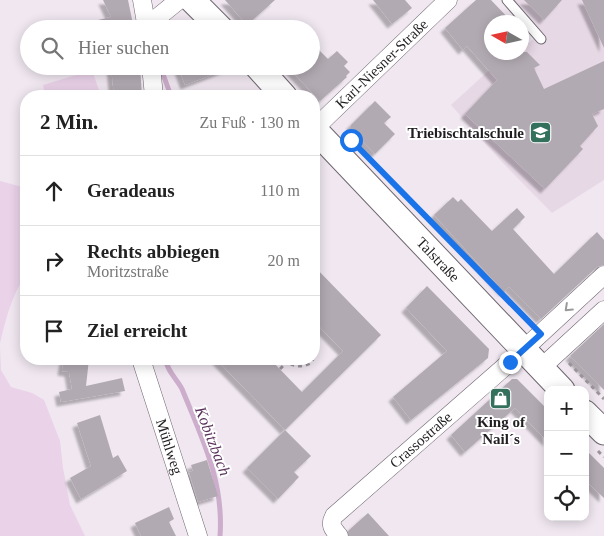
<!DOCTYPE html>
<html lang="de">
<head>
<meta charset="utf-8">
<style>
  :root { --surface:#fff; --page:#f2f2f2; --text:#222; --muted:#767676; --line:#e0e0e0 }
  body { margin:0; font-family:"Times New Roman",serif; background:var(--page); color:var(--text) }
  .controls { position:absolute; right:15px; bottom:15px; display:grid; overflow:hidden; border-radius:10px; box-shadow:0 2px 12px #0003 }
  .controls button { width:45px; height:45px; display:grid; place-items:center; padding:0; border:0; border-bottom:1px solid var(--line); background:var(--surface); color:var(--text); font:25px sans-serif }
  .compass { position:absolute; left:484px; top:15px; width:45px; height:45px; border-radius:50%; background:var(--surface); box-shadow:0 2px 12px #0003; rotate:279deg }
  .stop { position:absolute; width:15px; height:15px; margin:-11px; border:4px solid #1a73e8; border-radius:50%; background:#fff }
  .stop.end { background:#1a73e8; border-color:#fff; box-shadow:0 1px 5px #0008 }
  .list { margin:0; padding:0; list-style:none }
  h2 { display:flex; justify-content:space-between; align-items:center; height:65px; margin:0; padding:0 20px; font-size:21px }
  h2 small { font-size:16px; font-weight:400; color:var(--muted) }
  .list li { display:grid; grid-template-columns:32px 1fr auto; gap:15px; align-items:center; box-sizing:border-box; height:70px; padding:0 20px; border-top:1px solid var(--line) }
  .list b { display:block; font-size:19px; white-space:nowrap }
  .list p { margin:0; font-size:16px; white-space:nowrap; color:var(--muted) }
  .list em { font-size:16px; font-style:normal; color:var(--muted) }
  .icon { flex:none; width:28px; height:28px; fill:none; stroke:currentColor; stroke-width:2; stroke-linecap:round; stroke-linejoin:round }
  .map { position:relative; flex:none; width:604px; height:536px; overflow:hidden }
  .search { position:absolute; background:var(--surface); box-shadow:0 2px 12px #0003; left:20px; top:20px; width:300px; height:55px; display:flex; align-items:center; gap:12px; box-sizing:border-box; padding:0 18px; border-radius:28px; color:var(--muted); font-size:19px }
  .panel { position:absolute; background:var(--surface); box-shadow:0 2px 12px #0003; left:20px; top:90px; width:300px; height:275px; border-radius:20px }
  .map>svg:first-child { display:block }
</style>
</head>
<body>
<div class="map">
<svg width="604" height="536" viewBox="0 0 604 536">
  <defs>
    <filter id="shadow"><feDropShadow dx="-4.5" dy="4.5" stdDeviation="1" flood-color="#0004"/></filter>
  </defs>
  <rect width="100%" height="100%" fill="#f0e7f0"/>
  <path fill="#e7d8e6" d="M503,0H604V180L552,213L501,161L451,105L508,53L522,52V47L530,42L536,36Z"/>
  <path fill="#ead2e9" d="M89,71L93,73L101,96H45L43,85Z
    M0,181L26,188V275C11,296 6,319 0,343Z
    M0,348L1,370L11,387L32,393L44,400L60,441L63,468L70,505L85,536H0Z"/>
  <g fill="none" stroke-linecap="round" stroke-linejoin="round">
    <path stroke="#ccadcb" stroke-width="5" d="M160,66L171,96
      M166,359C166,370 177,379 182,389C202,438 224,481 220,536"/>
  </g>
  <path fill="#b2aab2" filter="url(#shadow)" d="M103,0H128L134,29H86L85,23L111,17Z
    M225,0H275L247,25Z
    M373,0H405L412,8L392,24Z
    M476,0H491L512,22H492V52H527L540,65L534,68L544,89L604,61V109L592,114L598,126L580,146L583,149L545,189L465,114L497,80L467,46L463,50L445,28Z
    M524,0H562L544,20Z
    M582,0H604V48Z
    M311,42L328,59L337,51L348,62L344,66L350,72L346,76L347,77L320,101L287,66H311Z
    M111,66H140L142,96H114Z
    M178,66H232V67L185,85Z
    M375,101L391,117L384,123L395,134L375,154L351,130V125Z
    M453,197L458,202L461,199L492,231L517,208L525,217L513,229L554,274L597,232L604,240V265L597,267L541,319L509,287L504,292L434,215Z
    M314,266L381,335L285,430L216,359H270L302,392L343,351L314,321Z
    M427,286L489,349L488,358L411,420L393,397L447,351L406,308Z
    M604,324V390L570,356Z
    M64,359H89L86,386L122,378L125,391L61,402L59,392L72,389L69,372L62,371Z
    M512,379H517L548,410V442L515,408L465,452L451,435Z
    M100,415L113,458L118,455L127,471L81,499L70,478L91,466L77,423Z
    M285,430L311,456L294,472L299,477L278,499L247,468Z
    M585,449L604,468V498L585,480Z
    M207,460L218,496L198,502L189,472L193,471L191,465Z
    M169,507L174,519L169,522L176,536H141L135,523Z
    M368,513L389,536H349L348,531Z"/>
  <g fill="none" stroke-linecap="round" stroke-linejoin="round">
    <defs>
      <path id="service" d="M507,0L541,39"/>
      <g id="minor">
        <path d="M142,0L147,29"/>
        <path d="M147,26L179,0"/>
        <path d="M151,66L154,96"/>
        <path id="s1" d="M314,129L448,0"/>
        <path id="s2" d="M141,359L198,536"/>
        <path d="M541,368L604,310"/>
        <path id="s3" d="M339,536C333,529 329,525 334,516L510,362L604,275"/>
      </g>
      <g id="secondary">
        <path d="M192,0L221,29"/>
        <path d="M257,66L284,96"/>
        <path id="s4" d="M314,129L562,390"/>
        <path d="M585,413L604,432"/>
      </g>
    </defs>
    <use href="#service" stroke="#6e676e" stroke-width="11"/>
    <use href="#minor" stroke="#6e676e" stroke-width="19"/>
    <use href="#secondary" stroke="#6e676e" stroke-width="27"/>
    <path stroke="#9b959b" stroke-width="3" stroke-dasharray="4 4" stroke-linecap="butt" d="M434,223L531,323
      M314,346L316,352L314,356
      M284,359C293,367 300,368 311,363L313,359
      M569,363L604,399
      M280,369L287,362
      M598,451L604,457"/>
    <use href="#service" stroke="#fff" stroke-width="9"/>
    <use href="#minor" stroke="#fff" stroke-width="18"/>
    <use href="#secondary" stroke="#fff" stroke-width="25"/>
  </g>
  <defs><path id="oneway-chevron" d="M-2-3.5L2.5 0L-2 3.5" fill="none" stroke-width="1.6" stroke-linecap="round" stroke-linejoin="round" transform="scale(1.25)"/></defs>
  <use stroke="#9b9a9b" href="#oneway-chevron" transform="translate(568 308) rotate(137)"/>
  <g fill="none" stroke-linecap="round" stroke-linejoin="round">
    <path stroke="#1a73e8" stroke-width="6" d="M351,140L541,334L510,362"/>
  </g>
  <defs>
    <symbol id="school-square" viewBox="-11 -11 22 22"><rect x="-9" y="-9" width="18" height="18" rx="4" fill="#34715d" stroke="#fff"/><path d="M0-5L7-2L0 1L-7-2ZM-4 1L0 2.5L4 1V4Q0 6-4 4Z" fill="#fff"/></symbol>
    <symbol id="shop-square" viewBox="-11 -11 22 22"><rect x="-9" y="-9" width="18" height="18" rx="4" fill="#34715d" stroke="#fff"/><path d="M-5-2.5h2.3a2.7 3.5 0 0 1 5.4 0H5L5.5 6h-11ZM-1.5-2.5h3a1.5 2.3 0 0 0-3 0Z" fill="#fff"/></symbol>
  </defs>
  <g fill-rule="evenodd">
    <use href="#school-square" x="528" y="120" width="25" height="25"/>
    <use href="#shop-square" x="488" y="386" width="25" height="25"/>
  </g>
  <g text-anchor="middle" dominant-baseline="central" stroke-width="4" stroke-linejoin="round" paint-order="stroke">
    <g font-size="15" fill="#211e21" stroke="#fff">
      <text stroke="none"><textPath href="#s1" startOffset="94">Karl-Niesner-Straße</textPath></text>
      <text stroke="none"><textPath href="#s4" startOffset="180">Talstraße</textPath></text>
      <text stroke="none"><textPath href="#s3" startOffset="138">Crassostraße</textPath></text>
      <text stroke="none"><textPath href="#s2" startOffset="92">Mühlweg</textPath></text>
    </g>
    <g font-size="15" font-weight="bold" fill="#211e21" stroke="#fff" text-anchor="end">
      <text x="524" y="133">Triebischtalschule</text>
      <text x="501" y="422" text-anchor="middle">King of<tspan x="501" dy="17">Nail´s</tspan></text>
    </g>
    <g font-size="16" font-style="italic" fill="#5a325b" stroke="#fff">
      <text transform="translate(213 441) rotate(69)">Kobitzbach</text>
    </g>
  </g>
</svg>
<div class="controls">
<button>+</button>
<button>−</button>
<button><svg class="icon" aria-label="locate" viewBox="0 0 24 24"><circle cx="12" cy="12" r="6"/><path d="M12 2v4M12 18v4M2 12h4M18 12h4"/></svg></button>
</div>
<svg class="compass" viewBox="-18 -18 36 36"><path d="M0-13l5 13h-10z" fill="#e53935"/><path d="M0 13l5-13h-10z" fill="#767676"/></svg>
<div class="stop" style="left:351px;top:140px"></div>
<div class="stop end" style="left:510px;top:362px"></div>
<div class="search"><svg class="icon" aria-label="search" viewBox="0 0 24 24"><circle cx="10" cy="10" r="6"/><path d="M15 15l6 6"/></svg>Hier suchen</div>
<section class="panel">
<h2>2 Min.<small>Zu Fuß · 130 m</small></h2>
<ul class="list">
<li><svg class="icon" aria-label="ahead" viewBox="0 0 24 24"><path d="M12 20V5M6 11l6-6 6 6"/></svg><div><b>Geradeaus</b></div><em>110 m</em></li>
<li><svg class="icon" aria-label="right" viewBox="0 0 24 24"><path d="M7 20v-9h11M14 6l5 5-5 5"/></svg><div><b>Rechts abbiegen</b><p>Moritzstraße</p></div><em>20 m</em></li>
<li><svg class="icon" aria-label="arrive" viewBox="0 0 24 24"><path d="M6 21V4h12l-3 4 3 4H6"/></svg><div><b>Ziel erreicht</b></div></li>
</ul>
</section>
</div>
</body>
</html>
